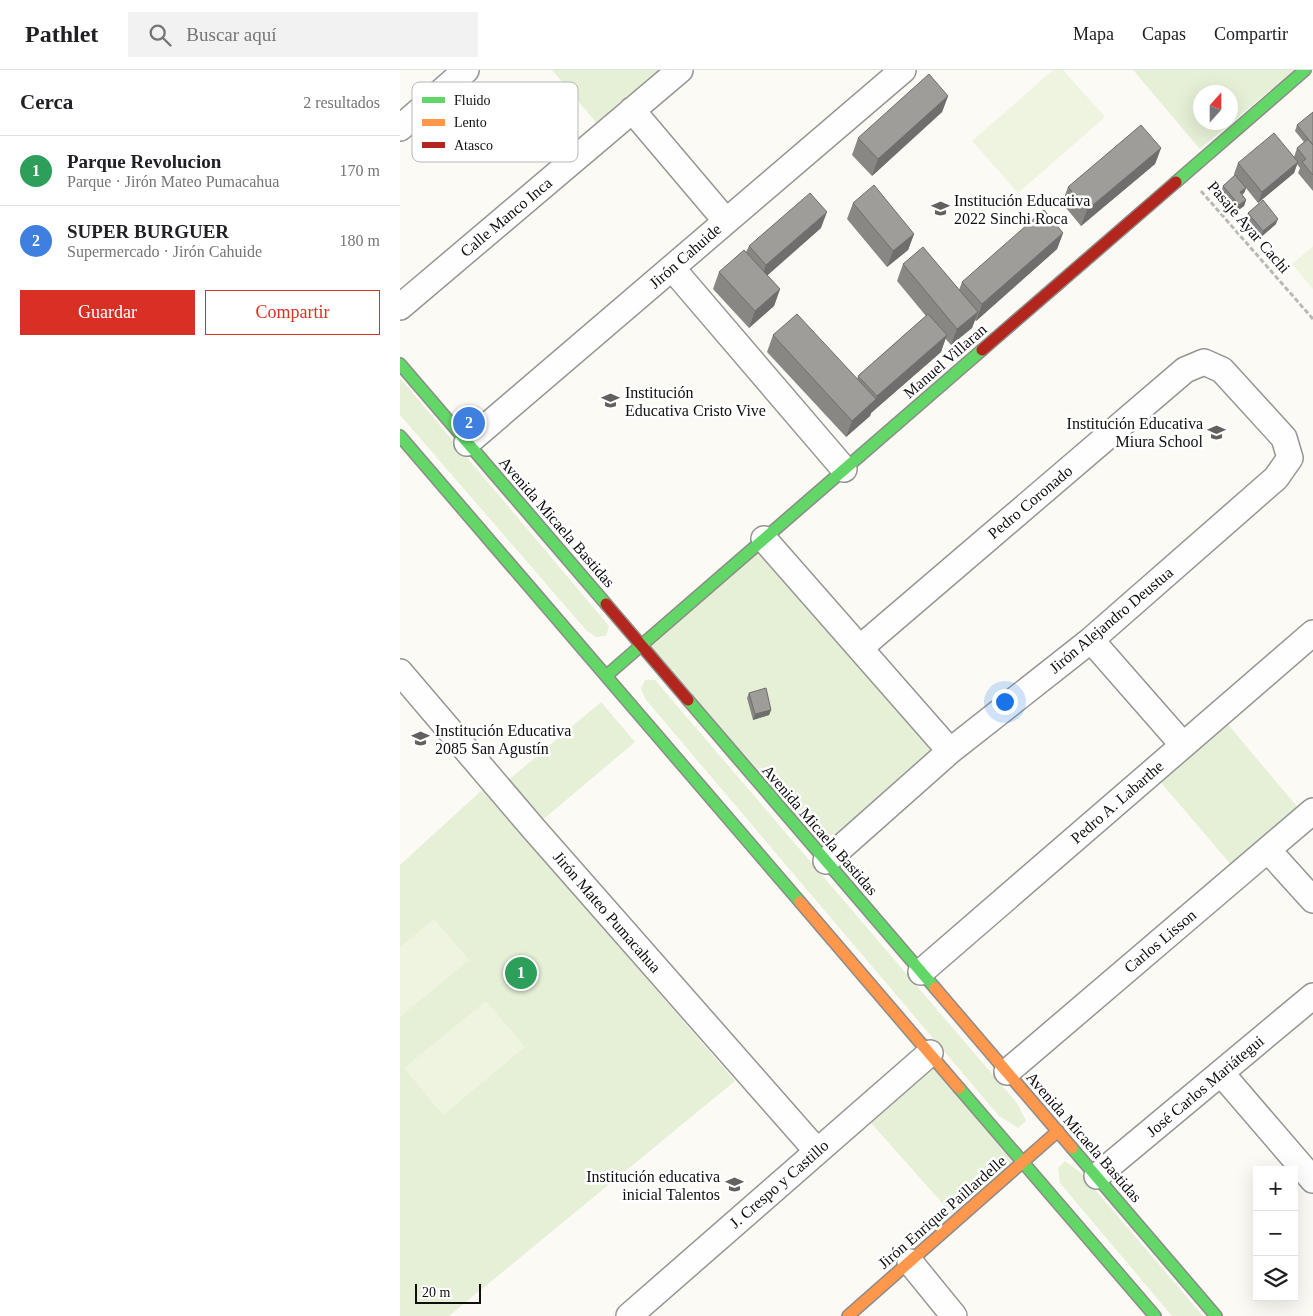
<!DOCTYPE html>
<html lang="es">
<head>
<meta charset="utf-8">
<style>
  :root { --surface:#fff; --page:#f2f2f2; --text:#202124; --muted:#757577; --line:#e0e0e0; --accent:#d93025 }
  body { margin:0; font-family:"Times New Roman",serif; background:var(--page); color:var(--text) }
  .controls { position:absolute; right:15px; bottom:15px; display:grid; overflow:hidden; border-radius:0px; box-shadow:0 5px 20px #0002 }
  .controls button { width:45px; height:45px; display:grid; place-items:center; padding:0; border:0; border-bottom:1px solid var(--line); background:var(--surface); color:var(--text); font:25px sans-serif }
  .compass { position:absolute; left:793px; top:15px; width:45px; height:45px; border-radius:50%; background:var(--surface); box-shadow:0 5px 20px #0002; rotate:21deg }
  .scale { position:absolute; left:15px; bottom:12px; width:66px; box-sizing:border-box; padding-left:5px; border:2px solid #0f0f0f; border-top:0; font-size:14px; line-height:18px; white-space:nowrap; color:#0f0f0f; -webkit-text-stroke:4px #fff; paint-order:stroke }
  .you { position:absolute; left:604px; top:631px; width:18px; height:18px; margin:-12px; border:4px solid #fff; border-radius:50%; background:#1a73e8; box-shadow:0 0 0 8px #1a73e833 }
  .badge { display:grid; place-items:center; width:32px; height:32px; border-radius:50%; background:var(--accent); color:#fff; font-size:16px; font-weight:700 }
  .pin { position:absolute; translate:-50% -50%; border:2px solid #fff; box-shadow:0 1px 5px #0006 }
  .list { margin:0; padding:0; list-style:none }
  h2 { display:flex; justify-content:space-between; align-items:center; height:65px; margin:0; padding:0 20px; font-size:21px }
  h2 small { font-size:16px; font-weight:400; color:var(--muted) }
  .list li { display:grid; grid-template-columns:32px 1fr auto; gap:15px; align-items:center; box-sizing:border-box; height:70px; padding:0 20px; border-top:1px solid var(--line) }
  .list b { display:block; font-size:19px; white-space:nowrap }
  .list p { margin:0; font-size:16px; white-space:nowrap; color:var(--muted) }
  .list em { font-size:16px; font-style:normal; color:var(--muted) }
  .actions { display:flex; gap:10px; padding:15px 20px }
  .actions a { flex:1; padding:11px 0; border:1px solid var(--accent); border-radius:0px; text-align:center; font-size:18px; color:var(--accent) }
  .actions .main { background:var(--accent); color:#fff }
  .icon { flex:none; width:28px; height:28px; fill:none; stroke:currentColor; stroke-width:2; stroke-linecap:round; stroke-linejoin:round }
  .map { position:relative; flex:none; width:913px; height:1246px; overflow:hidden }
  header { display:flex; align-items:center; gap:30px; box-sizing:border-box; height:70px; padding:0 25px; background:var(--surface); border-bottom:1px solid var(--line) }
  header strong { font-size:24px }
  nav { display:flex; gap:28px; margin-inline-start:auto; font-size:18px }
  .search { width:350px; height:45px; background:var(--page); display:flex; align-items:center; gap:12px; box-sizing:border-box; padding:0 18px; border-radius:0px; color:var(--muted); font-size:19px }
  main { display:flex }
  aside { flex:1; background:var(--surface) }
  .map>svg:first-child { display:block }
</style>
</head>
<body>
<header>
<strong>Pathlet</strong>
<div class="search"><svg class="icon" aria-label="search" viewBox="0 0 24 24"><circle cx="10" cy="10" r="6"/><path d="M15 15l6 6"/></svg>Buscar aquí</div>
<nav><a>Mapa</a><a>Capas</a><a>Compartir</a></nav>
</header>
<main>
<aside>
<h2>Cerca<small>2 resultados</small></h2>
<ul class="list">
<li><span class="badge" style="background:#2e9e5b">1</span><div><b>Parque Revolucion</b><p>Parque · Jirón Mateo Pumacahua</p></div><em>170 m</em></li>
<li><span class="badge" style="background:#3f7fe0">2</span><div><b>SUPER BURGUER</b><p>Supermercado · Jirón Cahuide</p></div><em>180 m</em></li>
</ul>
<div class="actions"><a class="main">Guardar</a><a>Compartir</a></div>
</aside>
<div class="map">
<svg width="913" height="1246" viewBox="0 0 913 1246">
  <rect width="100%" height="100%" fill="#fbfaf5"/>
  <path fill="#e6f0d6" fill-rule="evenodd" d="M152,0H271L205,63Z
    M733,0H894L800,79ZM801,22H831V52H801Z
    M0,308L209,556L206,566L196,567L186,560L0,345Z
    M364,469L550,681L426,791L241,575Z
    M245,610H255L617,1033L626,1051L618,1058L599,1046L246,630L241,619Z
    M201,632L235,672L133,758L99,718Z
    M819,644L906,747L839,804L752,702Z
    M83,719L335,1011L49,1246H0V795Z
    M536,996L617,1088L552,1144L471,1053Z
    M665,1091L680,1102L803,1246H772L660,1113L658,1098Z"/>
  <path fill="#eff4e0" d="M653,0H663L705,47L618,123L572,71Z
    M913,176V219L892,194Z
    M34,849L69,890L0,947V877Z
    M86,931L125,977L43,1045L4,998Z"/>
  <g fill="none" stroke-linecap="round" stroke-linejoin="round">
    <defs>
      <path id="street" d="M232,40L326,151
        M0,58L66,0
        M272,198L444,399
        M0,237L280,0
        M67,373L503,0
        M364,469L550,681
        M691,570L783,675
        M0,602L133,758L417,1081
        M868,780L913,830
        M426,791L550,681L691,570L876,408L890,388L884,368L822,300L804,292L785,300L460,578
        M521,902L913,563
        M607,1002L913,741
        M821,1003L913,1110
        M697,1106L913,926
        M510,1192L554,1246
        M229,1246L530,983"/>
      <path id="fast" d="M776,112L905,0
        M0,294L206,534
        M0,366L400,832
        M206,606L582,280
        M288,630L535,918
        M559,1018L755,1246
        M672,1078L816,1246"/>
      <path id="slow" d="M400,832L559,1018
        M535,918L672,1078
        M448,1246L658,1061"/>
      <path id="jam" d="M582,280L776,112
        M206,534L288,630"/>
    </defs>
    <use href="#street" stroke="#959593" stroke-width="28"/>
    <use href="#fast" stroke="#8c8b89" stroke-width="14"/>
    <use href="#slow" stroke="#8c8b89" stroke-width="14"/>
    <use href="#jam" stroke="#8c8b89" stroke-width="14"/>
    <path stroke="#b9b9b8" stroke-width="3" stroke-dasharray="5 2.5" stroke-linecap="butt" d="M801,121L913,249"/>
    <use href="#street" stroke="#fefefe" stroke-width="25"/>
    <use href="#fast" stroke="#63d668" stroke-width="11"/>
    <use href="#slow" stroke="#ff974d" stroke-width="11"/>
    <use href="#jam" stroke="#b3261e" stroke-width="11"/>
  </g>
  <path fill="#898784" d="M548,26L542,42L472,106L452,85L458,68Z
    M913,42V121L898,103L900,98L897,94L894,103L858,133L846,118L844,123L842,125L846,130L844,136L837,141L821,122L823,116L835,106L834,104L838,93L894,87L897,78L904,72L895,61L897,55Z
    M761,78L755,94L681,156L662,133L668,117Z
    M453,133L514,164L508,180L487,197L447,149Z
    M848,143L876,154L861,167L846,148Z
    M421,158L367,205L380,219L374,236L349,258L313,219L319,202L346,182L349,176Z
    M663,163L657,179L576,251L575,250L572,258L551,275L545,268L541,282L471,343L470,346L446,367L367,282L373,265L457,309L458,306L526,246L497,211L503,194L559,220L562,212Z
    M349,623L371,640L369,645L353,650L347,628Z"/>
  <path fill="#6f6e6c" d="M548,26L542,42L472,106L478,89Z
    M761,78L755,94L681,156L687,140Z
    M898,92L894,103L858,133L862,122Z
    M846,118L844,123L837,128L840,122Z
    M846,130L844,136L837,141L839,135Z
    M427,142L421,158L360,212L366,195Z
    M878,149L876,154L861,167L863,161Z
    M663,163L657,179L576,251L582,234Z
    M514,164L508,180L487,197L493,181Z
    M380,219L374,236L349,258L355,241Z
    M578,242L572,258L551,275L557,259Z
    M547,265L541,282L471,343L477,326Z
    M476,329L470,346L446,367L452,351Z
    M371,640L369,645L353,650L355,644Z"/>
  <path fill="#9f9d9a" stroke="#6f6e6c" d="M529,4L548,26L478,89L458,68Z
    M913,42V75L897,55Z
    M741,55L761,78L687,140L668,117Z
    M874,63L898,92L862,122L838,93Z
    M908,69L913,75V105L902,92L906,89L897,78Z
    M835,105L846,118L840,122L846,130L839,135L823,116Z
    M474,115L514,164L493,181L453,133Z
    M410,123L427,142L366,195L349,176Z
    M863,130L878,149L863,161L848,143Z
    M644,140L663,163L582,234L562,212Z
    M523,177L578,242L557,259L503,194Z
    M344,180L380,219L355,241L319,202Z
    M397,244L476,329L452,351L373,265Z
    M528,244L547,265L477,326L458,306Z
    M366,618L371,640L355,644L349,623Z"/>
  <defs>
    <symbol id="school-bare" viewBox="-9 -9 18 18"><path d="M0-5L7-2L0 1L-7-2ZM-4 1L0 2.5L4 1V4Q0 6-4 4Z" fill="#626160" stroke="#fff" stroke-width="2.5" paint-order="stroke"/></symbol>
  </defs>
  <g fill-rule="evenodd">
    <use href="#school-bare" x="528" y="126" width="25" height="25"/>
    <use href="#school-bare" x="198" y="318" width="25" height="25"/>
    <use href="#school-bare" x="804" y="350" width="25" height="25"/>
    <use href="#school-bare" x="8" y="656" width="25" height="25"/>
    <use href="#school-bare" x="322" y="1102" width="25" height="25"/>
  </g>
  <g text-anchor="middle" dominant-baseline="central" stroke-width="5" stroke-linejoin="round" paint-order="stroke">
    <g font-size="16" fill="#0f0f0f" stroke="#fff" text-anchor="start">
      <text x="554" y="130">Institución Educativa<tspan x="554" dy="18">2022 Sinchi Roca</tspan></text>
      <text x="225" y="322">Institución<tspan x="225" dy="18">Educativa Cristo Vive</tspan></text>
      <text x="803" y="353" text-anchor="end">Institución Educativa<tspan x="803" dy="18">Miura School</tspan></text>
      <text x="35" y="660">Institución Educativa<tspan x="35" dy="18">2085 San Agustín</tspan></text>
      <text x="320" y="1106" text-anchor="end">Institución educativa<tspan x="320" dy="18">inicial Talentos</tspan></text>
    </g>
    <g font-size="16" fill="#0f0f0f" stroke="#fff">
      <text transform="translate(106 147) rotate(-40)">Calle Manco Inca</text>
      <text transform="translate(849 157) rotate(49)">Pasaje Ayar Cachi</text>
      <text transform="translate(285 186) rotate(-41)">Jirón Cahuide</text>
      <text transform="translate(545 291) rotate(-41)">Manuel Villaran</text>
      <text transform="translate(630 432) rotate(-40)">Pedro Coronado</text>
      <text transform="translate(157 452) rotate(49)">Avenida Micaela Bastidas</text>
      <text transform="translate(711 550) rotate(-40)">Jirón Alejandro Deustua</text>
      <text transform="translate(717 732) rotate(-41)">Pedro A. Labarthe</text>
      <text transform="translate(420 760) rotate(49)">Avenida Micaela Bastidas</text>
      <text transform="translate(207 842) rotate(49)">Jirón Mateo Pumacahua</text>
      <text transform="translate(760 871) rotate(-40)">Carlos Lisson</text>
      <text transform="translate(805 1016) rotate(-40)">José Carlos Mariátegui</text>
      <text transform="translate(684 1067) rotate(49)">Avenida Micaela Bastidas</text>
      <text transform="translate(379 1114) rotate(-41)">J. Crespo y Castillo</text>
      <text transform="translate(542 1142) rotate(-41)">Jirón Enrique Paillardelle</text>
    </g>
  </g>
  <rect x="12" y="12" width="166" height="80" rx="8" fill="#fff" stroke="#b7b7b7" stroke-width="1"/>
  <rect x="22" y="27" width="23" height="6" fill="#63d668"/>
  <rect x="22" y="49" width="23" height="7" fill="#ff974d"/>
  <rect x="22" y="72" width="23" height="6" fill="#b3261e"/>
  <g font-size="14" fill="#0f0f0f">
    <text x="54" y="35">Fluido</text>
    <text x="54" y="57">Lento</text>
    <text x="54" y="80">Atasco</text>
  </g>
</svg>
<div class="controls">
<button>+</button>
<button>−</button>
<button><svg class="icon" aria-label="layers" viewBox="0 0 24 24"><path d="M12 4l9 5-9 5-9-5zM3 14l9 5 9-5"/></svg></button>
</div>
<svg class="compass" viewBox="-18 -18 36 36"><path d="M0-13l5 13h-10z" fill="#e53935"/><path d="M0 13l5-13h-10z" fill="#757577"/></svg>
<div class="scale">20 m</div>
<div class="you"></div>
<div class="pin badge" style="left:121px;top:903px;background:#2e9e5b">1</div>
<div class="pin badge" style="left:69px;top:353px;background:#3f7fe0">2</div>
</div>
</main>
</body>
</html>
